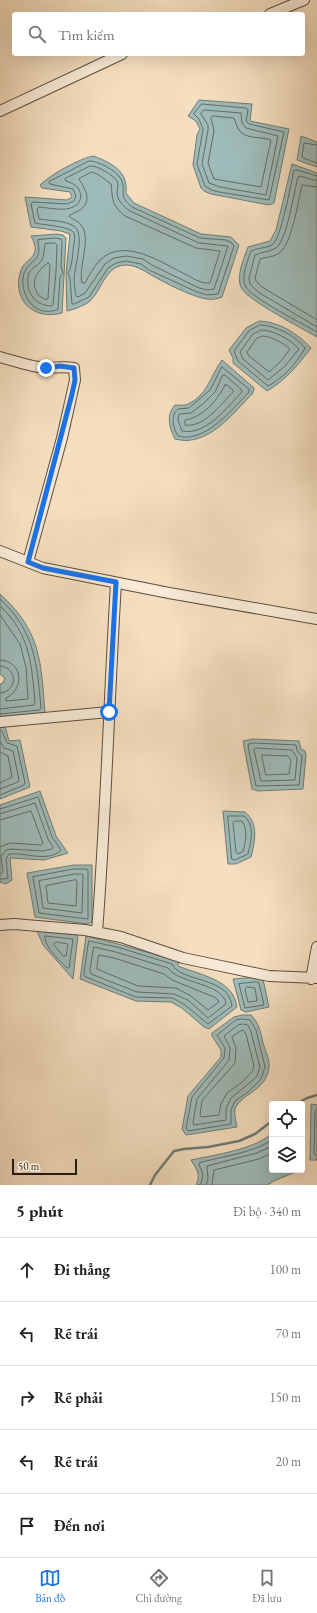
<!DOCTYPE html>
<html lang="vi">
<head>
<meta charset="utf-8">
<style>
  :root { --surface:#fff; --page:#f6f6f6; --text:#202124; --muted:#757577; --line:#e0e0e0; --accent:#1a73e8 }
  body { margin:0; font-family:"EB Garamond",serif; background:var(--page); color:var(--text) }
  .controls { position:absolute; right:12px; bottom:12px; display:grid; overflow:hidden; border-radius:4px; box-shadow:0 4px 16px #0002 }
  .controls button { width:36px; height:36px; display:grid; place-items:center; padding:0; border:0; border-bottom:1px solid var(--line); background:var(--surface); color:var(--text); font:20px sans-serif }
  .scale { position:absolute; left:12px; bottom:10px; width:65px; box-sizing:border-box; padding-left:4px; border:2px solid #291d15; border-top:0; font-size:11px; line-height:14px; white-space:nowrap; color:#291d15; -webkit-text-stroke:3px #f8ead6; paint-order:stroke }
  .stop { position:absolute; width:12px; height:12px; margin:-9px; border:3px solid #1a73e8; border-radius:50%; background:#fff }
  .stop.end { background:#1a73e8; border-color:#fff; box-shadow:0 1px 4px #0008 }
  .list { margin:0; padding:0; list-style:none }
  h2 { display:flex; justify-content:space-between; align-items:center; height:52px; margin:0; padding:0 16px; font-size:17px }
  h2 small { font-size:13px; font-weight:400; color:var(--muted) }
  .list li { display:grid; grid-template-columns:26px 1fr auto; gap:12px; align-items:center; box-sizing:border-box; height:64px; padding:0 16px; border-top:1px solid var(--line) }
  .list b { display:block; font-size:15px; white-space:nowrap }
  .list em { font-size:13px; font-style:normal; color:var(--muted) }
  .icon { flex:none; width:22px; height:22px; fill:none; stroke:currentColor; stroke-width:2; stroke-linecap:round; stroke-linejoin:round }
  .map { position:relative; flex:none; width:317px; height:1185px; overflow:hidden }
  .search { position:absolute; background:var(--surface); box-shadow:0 4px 16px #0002; left:12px; right:12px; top:12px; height:44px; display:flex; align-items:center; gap:10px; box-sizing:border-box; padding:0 14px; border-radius:4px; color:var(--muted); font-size:15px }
  .sheet { height:372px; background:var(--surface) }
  nav { display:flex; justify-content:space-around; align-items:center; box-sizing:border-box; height:56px; border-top:1px solid var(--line); background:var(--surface); font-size:11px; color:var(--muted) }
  nav a { display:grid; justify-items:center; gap:2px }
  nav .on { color:var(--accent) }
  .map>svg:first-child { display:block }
</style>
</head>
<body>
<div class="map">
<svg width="317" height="1185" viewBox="0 0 317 1185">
  <rect width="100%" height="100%" fill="#f5dfc0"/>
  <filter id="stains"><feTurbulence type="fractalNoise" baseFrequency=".005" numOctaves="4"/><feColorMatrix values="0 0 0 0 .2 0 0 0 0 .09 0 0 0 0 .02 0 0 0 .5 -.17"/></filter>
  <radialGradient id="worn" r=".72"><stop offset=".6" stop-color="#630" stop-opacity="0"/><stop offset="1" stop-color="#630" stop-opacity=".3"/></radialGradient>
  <path fill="#9ebbb9" stroke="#6f7c77" d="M199,100L252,104L250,121L289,129L274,203L269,205L211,194L204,191L201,188L193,165L197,135L200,129L196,121L188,116Z
    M301,136L317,142V167L297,160Z
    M94,156C113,164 128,171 126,193L134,203L201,234L231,237L239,245L222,297C217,299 212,300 207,299C192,297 161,281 148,273C141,269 136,266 128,265C107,264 103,286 92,299C87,305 75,309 67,311L66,274L70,234L61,231L31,227L25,197L67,200L72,197L70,192L42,188L40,185C50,175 80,158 94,156Z
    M292,164L317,173V337C303,329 248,300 242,289C235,278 244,258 248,247L270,241L276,230Z
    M56,234L63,235L66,238L62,313C33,321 11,299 21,270C23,262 34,259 35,251C36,246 33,240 31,236Z
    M259,321C280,322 298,334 311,348C298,365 286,380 267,391L233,363V358L229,350L246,328Z
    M222,360L254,388L253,393C233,413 208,448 175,439C169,427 166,415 175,405C179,405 185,406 188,404C207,396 211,375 222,360Z
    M0,594C41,631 41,662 45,713L0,718V684L3,683L5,678L0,674Z
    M5,726L9,741L20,740L30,787L0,799V727Z
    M253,739L299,741L301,749L305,751L306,755L303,789L258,791L252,789L243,741Z
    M40,791L56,836L68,853L44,860L10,858L12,880L6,884L0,882V805Z
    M223,811L245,812C259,824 255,841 251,857L236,864H228Z
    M74,865H92V922L87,924L35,917L27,873Z
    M37,931L78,935L73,979L43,945Z
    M86,936L118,944L178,961V966C195,973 223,978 233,995C235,998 236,1003 237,1007L209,1029L204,1027L182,1008L171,1002L136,1001L80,979Z
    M258,977L263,979L269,1007L246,1012L241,1010L233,979Z
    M242,1015H251C259,1023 261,1033 263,1043C265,1050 270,1060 269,1067C267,1091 240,1094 235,1109C234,1114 236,1122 237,1127L186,1135L182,1129L188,1096L221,1057V1050L212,1036V1033L234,1017Z
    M311,1104L317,1105V1160H310Z
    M272,1133V1170H300L276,1180L267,1185H196C201,1175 197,1170 191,1160C214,1155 257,1149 272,1133Z"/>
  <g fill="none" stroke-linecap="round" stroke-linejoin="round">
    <path stroke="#646c67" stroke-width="1" d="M202,104L246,108L248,110L246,121L249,124L284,132L269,200L219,192L212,190L205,186L197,164L203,129L199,119L194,114Z
      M204,110L241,113L242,123L246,128L278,136L266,195L220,187L209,183L202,164L208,130V125L201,114Z
      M213,116L234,118C236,122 236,126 239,130C246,140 261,136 271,140L261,187L214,179L208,163L214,131L211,118Z
      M317,145L304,143L302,157L303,158L317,163
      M89,161C97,160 117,171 121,179C127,191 117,195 132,207L200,238L226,240L232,243L234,246L218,294L207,295L197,292L149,270L141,264L126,261L116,263L108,268L89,297L74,304H72L70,278L68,273C72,267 72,259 73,252C73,246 76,238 74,233C70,226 42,225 35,223L31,204L33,202L67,204L74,201L76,196L73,189L50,184L49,182Z
      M90,166C97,165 113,175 117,181C119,185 117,189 117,194C118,201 124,207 130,211L199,243L228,246L214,289L208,290L199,288L152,265L143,259L126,256L114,258L105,264L85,293L78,297L76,296C75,290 73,278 75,272C76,262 84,234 75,227C66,220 50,221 39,219L37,209L39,207C52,208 77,215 81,197C80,187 75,184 66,181L65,179Z
      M92,172L99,175L111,184C113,200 111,204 125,216L196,248L220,251L210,283C202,284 194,279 187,275C163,264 125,236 100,260C94,266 89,276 85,283H82C78,267 92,238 81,225C78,220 72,220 69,216C72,214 76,212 80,210C93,201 85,189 79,179Z
      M317,176L297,170H294C291,183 281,240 272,245C266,248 257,248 251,251C248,260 240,278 246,287C252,298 303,324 317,332
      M317,181L300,176L298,177C294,192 287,240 276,248C270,252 261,252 255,255L249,278L250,284L258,292L317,327
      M317,187L302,185C298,201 292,246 278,254C273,257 266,257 260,259L255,278L256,281L262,287L317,320
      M55,238L61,239L62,241L61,267L63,273L60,277L58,309C53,312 46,312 40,310C26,305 18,282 26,269C29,264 36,261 38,255C40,249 38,245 38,240Z
      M55,243L57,245L56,272L53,304L52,306C34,306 24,290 29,273C31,268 39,265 42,260C44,255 44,249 45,244Z
      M48,263L50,265L48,298L46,300L38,295C30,281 36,272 48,263Z
      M260,325C275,325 296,336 305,348C298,362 282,379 268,386L238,361L234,351L249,331Z
      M261,330C273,330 290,339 299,349L285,366L268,380L243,359L240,352L252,335Z
      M262,336C271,336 283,343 290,349L281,361L269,372L249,356L247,352L256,339Z
      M222,367L249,389V392C233,408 205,444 178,436C173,428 170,416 178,409L189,408L210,390Z
      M223,375H225L241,389L242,392C227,407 206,436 182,431L178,420L179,414L191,413L203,404L215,392Z
      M225,385H227L233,390V392C221,404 204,428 185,425V420C203,417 217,401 225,385Z
      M0,599C35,631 37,664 41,708L39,710L0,714
      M0,606C30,633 32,666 35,703L34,705L0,709
      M0,615L20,644L26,667L28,699L6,701V698C25,689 23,661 0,660
      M0,666C18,667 18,692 0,693
      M0,730L2,731L7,743L17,746L25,783L24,785L0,795
      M0,741L4,748L13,751L19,780L18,782L0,789
      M254,743L296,745L297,751L302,756L299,785L256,786L248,746L249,744Z
      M256,748L292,750L297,758L295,780L261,781L254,750Z
      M0,752L8,756L12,777L0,783
      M262,755L288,756L291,760L289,774L266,775Z
      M0,809L38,797L52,837L61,850C48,863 25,852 9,854L6,859L8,878L5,879H0
      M0,814L35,803L48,839L53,847L52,849L43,851L11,849L6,850L1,856L3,872L0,874
      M228,816H244C255,825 251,842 248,854L235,860L232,859Z
      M0,820L31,811L43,843L41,845L10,843L0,847
      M235,821H242C248,830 246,841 243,851L238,854L236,852L233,823Z
      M74,869H86L88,870V919L39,913L33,877Z
      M75,874H82L83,875L82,913L43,908L39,881Z
      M76,880L77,882L76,906L48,903L46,886Z
      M45,936L73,939L69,968H67C60,961 44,947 45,936Z
      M89,941L117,947L172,964C181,983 229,976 232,1006L208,1024L185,1005L173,998L136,997L86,977L84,975Z
      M56,942L68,944L66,956H63L54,945Z
      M94,947L116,952L168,968C179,984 224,983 226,1004L208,1018L188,1000L174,994L137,992L91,974L90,971Z
      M99,955L114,958L164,974L172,980L214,997L218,1000L219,1002L208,1010L191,996L176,988L138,986L97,969Z
      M257,982L259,983L264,1005L245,1008L239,984Z
      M247,987L255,988L257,1001L248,1002L245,989Z
      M242,1019L250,1020L256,1030L265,1067L261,1079L248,1092L235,1101L231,1110V1124L188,1131L186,1128L192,1097L224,1058L225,1048L217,1035L236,1020Z
      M243,1024L248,1025L251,1032L260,1067L257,1076L253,1080L231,1098L226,1109V1120L194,1125L193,1123L197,1099L229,1060L230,1048L224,1036L238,1025Z
      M243,1030L246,1034L254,1066L252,1072L241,1083L227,1093L221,1104L219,1115L201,1117L200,1115L202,1101L204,1098L235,1063L236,1048L232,1037Z
      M317,1109L315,1111L314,1154L317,1156
      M200,1185C204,1177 203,1172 199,1165V1163C218,1157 259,1152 272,1139
      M206,1185L208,1179L207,1166L257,1153L272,1146
      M212,1185L214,1170L259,1159L272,1153"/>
    <path stroke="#6f7c77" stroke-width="2.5" d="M296,1104L307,1098L317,1095
      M150,1185L155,1175L174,1151L184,1149L208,1147L239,1141L255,1134L272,1121"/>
    <defs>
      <path id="street" d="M270,14L304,0
        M0,111L122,54
        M0,357C15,361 31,367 46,368C56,368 63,366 74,368L75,380L62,438L28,562
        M0,551L43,568L169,593L317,619
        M0,722L109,712
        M0,925L14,924L85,930L121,937L183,958L269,976L317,978
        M97,932C106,816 109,699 116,583
        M311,979L317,947"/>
    </defs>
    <use href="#street" stroke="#5c4e40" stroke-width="12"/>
    <use href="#street" stroke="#f8ead6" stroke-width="10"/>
  </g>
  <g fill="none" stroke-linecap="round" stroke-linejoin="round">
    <path stroke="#1a73e8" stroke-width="5" d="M46,368L60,366L74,368L75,380L72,394L28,562L43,568L116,582L109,712"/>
  </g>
  <rect width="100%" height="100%" filter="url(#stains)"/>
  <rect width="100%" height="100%" fill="url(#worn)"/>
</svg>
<div class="controls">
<button><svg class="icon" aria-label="locate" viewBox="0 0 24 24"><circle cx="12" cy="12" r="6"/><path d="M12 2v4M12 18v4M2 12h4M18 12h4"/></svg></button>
<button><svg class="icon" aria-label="layers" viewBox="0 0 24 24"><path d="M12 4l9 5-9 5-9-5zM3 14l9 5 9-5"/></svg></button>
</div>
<div class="scale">50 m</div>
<div class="stop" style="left:109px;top:712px"></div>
<div class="stop end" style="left:46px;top:368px"></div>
<div class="search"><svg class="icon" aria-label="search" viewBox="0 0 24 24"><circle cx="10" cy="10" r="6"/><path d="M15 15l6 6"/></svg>Tìm kiếm</div>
</div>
<section class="sheet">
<h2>5 phút<small>Đi bộ · 340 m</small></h2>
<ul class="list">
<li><svg class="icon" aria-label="ahead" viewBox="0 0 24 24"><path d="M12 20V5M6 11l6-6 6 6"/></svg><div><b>Đi thẳng</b></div><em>100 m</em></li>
<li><svg class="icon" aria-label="left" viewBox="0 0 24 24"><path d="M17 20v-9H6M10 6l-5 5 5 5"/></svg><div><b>Rẽ trái</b></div><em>70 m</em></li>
<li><svg class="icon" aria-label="right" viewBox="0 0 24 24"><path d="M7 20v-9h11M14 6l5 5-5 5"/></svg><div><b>Rẽ phải</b></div><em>150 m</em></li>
<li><svg class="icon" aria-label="left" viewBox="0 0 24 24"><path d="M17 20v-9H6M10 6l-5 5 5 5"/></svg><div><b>Rẽ trái</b></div><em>20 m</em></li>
<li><svg class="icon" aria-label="arrive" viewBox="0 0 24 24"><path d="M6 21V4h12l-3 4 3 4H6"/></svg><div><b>Đến nơi</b></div></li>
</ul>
</section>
<nav>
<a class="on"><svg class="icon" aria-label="map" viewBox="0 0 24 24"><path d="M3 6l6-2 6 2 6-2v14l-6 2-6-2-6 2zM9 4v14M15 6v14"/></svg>Bản đồ</a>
<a><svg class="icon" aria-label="directions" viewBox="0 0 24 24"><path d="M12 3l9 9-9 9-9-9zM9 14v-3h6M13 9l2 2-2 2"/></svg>Chỉ đường</a>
<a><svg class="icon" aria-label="saved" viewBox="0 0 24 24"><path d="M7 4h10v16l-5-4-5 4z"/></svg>Đã lưu</a>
</nav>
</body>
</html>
